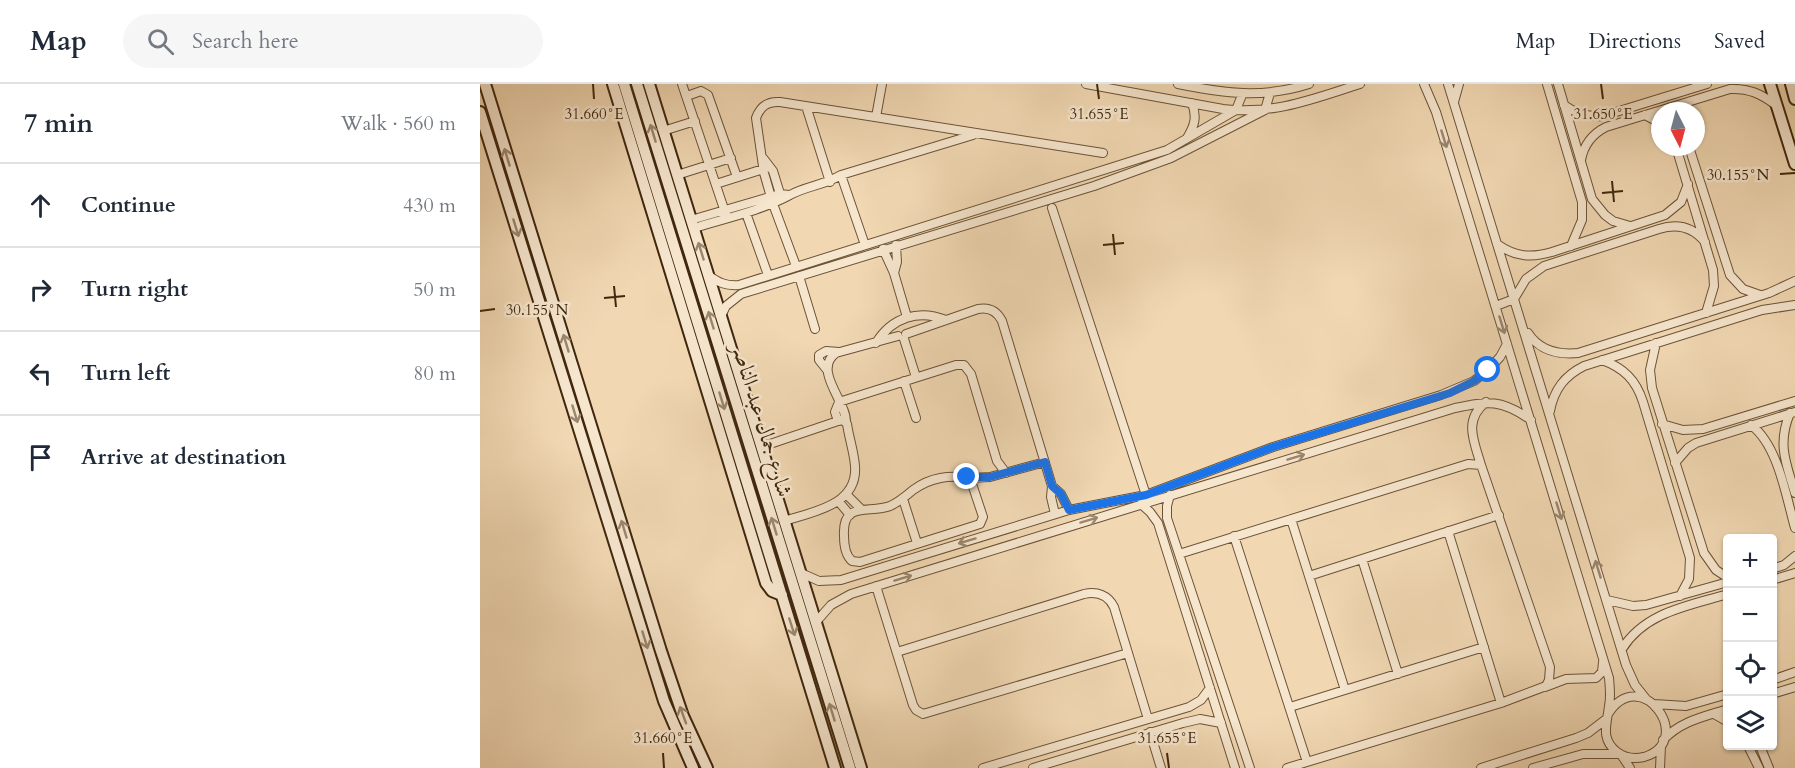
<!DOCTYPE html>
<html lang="en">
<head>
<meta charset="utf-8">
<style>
  :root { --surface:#fff; --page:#f6f6f7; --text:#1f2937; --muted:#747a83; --line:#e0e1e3 }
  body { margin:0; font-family:Cardo,Amiri,serif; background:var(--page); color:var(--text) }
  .controls { position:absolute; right:18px; bottom:18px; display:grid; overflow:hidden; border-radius:6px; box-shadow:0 2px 4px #0004 }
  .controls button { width:54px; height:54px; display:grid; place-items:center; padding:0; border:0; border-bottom:2px solid var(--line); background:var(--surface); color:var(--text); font:30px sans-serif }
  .compass { position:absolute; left:1171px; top:18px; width:54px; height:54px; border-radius:50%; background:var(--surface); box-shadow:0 2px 4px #0004; rotate:174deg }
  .stop { position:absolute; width:18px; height:18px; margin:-14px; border:4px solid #1a73e8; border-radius:50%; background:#fff }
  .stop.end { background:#1a73e8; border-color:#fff; box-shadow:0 2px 6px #0008 }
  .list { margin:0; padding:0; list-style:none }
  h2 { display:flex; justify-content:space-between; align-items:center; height:78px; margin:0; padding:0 24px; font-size:26px }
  h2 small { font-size:20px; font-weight:400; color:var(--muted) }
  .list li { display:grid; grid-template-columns:39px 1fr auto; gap:18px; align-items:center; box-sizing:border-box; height:84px; padding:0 24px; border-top:2px solid var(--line) }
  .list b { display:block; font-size:22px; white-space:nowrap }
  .list em { font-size:20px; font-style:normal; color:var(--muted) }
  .icon { flex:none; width:33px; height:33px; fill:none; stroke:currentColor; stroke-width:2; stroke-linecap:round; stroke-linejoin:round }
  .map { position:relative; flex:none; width:1315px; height:684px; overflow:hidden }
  header { display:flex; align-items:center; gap:36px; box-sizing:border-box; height:84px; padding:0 30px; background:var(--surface); border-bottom:2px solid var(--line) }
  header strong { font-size:28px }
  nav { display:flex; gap:33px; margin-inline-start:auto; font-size:21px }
  .search { width:420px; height:54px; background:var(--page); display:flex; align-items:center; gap:15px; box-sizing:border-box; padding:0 21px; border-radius:33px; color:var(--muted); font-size:22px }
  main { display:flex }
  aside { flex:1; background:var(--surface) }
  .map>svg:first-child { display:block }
</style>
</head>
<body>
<header>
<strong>Map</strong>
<div class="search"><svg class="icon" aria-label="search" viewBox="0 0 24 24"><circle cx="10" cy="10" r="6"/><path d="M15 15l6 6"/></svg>Search here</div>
<nav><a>Map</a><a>Directions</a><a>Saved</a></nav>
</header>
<main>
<aside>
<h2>7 min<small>Walk · 560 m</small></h2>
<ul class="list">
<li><svg class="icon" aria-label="ahead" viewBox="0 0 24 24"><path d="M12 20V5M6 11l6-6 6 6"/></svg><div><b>Continue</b></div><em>430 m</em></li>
<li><svg class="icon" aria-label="right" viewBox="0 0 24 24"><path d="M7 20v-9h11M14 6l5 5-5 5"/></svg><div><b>Turn right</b></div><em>50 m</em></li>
<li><svg class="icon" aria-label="left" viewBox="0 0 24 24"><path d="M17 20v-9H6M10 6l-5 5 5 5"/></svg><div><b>Turn left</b></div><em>80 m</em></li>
<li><svg class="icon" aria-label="arrive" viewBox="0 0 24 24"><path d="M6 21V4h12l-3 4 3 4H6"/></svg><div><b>Arrive at destination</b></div></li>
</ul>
</aside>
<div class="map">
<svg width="1315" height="684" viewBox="0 0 1315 684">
  <rect width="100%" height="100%" fill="#f1d8b3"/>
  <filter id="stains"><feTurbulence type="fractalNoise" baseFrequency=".00333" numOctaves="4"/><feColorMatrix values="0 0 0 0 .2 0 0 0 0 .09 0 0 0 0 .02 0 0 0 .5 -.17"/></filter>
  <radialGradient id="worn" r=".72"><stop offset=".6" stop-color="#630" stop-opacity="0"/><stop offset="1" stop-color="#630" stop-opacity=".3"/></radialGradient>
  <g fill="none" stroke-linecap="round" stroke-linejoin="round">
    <defs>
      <path id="street" d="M202,0L247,134
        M606,0L743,25C794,31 833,15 880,0
        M698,0C744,9 782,15 829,0
        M944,0L956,28L1129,594C1130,604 1131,613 1129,622C1127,640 1120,655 1137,668C1145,674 1155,675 1164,673C1217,657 1161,578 1128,630
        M968,0L1146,581L1155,601L1167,616
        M1067,0L1102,118V136L1091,162
        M1078,0L1112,115L1125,131L1133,137L1150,142
        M207,12L221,7L228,11L257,93
        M974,18L979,0
        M1084,21C1096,30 1108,33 1123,32L1227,0
        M326,22L350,98
        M1165,31L1180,39
        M396,33L402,0
        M183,47L215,37
        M707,54C715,41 717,33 712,19
        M1196,63L1233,186L1234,202L1226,229
        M1209,63L1250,191L1263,205L1280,211
        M283,74L293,87L301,113
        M1101,76C1104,60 1112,50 1126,43L1250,5C1269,4 1281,10 1296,21
        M197,91L251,74
        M361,91L385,161
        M236,100L283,85
        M572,124L666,411
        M266,129L288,191
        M211,136L300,110L309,111
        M214,144C246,134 280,127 310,111C326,102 345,101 361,91L493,51
        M1017,160C1035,173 1051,174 1072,168L1185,131L1201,118L1208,100
        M403,165L414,189L427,233
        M316,182L293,120L284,89L276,34C280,23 287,17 300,18L623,69
        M414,189L417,178L416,161
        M228,191C239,199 246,202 259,201L687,66L756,26L762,11
        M319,192L335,245
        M1016,222L1034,215L1046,195L1064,182L1179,145C1198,139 1213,143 1225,158
        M241,232L246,222L261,210L614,102L691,74L785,26L790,9
        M1048,249C1059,266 1078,271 1098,269L1289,209L1315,197
        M426,250L498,225C509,223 517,227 522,237L572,402L571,413L575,430
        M424,255L436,293
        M396,259C412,233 439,225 466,236
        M1176,259L1170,286L1172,304L1224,469L1236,486L1248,494
        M1122,276C1144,284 1156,296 1163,318L1210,474L1209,495L1200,512
        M347,286L339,276V271L346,267L359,268
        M424,297L436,334
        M359,318L476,281H484L491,290L517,377L526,389
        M1070,327C1074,306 1084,292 1104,282L1282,226L1315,221
        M1310,329C1297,360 1306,379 1315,409
        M358,337L355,328L359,318
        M366,338C367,318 332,286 356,269L418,252
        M1182,340L1203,346L1223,345L1315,317
        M1271,341C1298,361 1306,412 1315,444
        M281,363L358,337L363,336L367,340C369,354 374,368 375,382C378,421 333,428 304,437
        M1195,379L1208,364L1216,359L1315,328
        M1001,381C994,357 983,336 1006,318
        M490,394C469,391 451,393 433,406C426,412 419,418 410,422C389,430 362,416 364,452C364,461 365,471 372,477L380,478L500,440L503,433L490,394L510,393L565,378
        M572,402L581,410L589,426
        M366,410L381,425
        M690,411L687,422V434L770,684
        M423,415L437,459
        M359,418L370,431
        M661,420L670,428L678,439L755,684
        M811,435L865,606
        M968,447L1021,619
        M754,452L827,678
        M699,470L988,380L1001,381L1070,583L1069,596L1066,602L1021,619L807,684
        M882,475L918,590
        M1292,485L1304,481L1315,472
        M321,489L339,497L361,496L589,426L666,411L793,363L961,311L994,297L1008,286L1020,273L1027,260
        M829,492L1019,431
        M1292,496L1315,489
        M396,502L433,621L436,626L443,630L648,569
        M1127,516L1153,522L1166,521L1248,498
        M336,538L351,521L371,510L975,324C1009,317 1021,315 1051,336
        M1142,565C1165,528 1208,522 1248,510
        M417,568L604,510C617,507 628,511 634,523L668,635
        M1292,596L1315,588
        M1065,603L1086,595L1116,594L1122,588L1123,578
        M1292,610L1315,603
        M1174,620L1206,622L1248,610
        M810,623L1004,563
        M1234,630L1248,638
        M670,648L681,684
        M1183,656C1201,637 1223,633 1248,625
        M1268,662L1279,684
        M1280,662L1289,684
        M1142,672L1150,684
        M503,684L709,623L721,616L730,604
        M553,684L703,639L720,635L741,639
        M1001,684L1096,654L1108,649L1125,636
        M1053,684L1103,670H1140
        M1180,684L1181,662"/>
      <path id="secondary" d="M5,0L181,567L203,632L227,684
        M133,0L286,499L292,507L302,511
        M144,0L355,684
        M157,0L370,684
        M169,0L381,684
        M1290,0L1315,80
        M1311,0L1315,15
        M0,28L184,617L213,684"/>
    </defs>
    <use href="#street" stroke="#6c5336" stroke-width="10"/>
    <use href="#secondary" stroke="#40270d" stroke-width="14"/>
    <use href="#street" stroke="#f6e6ce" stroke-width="8"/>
    <use href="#secondary" stroke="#f6e6ce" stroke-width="10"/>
  </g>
  <defs><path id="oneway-shaft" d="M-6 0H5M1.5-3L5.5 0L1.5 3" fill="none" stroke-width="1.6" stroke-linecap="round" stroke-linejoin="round" transform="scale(1.5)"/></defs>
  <g stroke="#9b866e">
    <use href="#oneway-shaft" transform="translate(173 49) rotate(-107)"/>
    <use href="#oneway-shaft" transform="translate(964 55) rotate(73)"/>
    <use href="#oneway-shaft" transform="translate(27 73) rotate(-107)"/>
    <use href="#oneway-shaft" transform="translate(36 144) rotate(73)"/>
    <use href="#oneway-shaft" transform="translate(221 167) rotate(-107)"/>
    <use href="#oneway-shaft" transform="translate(231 236) rotate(-107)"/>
    <use href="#oneway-shaft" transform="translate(1022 241) rotate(73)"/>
    <use href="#oneway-shaft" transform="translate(86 259) rotate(-107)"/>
    <use href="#oneway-shaft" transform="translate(242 317) rotate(73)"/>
    <use href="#oneway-shaft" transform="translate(95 330) rotate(73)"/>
    <use href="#oneway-shaft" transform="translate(816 373) rotate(-17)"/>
    <use href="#oneway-shaft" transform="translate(1079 427) rotate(73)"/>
    <use href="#oneway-shaft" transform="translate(609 436) rotate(-17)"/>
    <use href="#oneway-shaft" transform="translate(294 442) rotate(-107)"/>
    <use href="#oneway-shaft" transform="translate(144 445) rotate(-107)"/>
    <use href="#oneway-shaft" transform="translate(487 457) rotate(163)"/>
    <use href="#oneway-shaft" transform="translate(1118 485) rotate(-107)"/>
    <use href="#oneway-shaft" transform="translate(423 494) rotate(-17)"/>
    <use href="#oneway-shaft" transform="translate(312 543) rotate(72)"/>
    <use href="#oneway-shaft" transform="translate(165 556) rotate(73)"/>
    <use href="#oneway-shaft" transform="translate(352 628) rotate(-107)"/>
    <use href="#oneway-shaft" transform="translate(203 631) rotate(-110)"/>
  </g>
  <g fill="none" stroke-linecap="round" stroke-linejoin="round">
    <path stroke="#1a73e8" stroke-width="8" d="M487,393H510L565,378L572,402L581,410L589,426L666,411L793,363L970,309L994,297L1008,286"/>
  </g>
  <path fill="none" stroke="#40270d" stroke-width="2" d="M113,0L114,15M617,0L619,15M1121,0L1123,15M1300,90L1315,89M1132,97L1134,118M1122,109L1143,107M633,150L635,171M623,161L644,159M134,202L136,223M124,214L145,212M0,227L15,225M183,669L184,684M687,669L689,684"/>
  <g text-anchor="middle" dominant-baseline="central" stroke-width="5" stroke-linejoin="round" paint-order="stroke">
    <g font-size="22" fill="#40270d" stroke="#f6e6ce">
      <text transform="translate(282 336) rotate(73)">شارع جمال عبد الناصر</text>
    </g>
  </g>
  <g font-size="15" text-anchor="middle" fill="#40270d" stroke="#f6e6ce" stroke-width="5" stroke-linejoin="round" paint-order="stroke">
    <text x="114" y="35">31.660°E</text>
    <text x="619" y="35">31.655°E</text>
    <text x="1123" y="35">31.650°E</text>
    <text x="1258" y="96">30.155°N</text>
    <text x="57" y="231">30.155°N</text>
    <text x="183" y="659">31.660°E</text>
    <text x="687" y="659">31.655°E</text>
  </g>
  <rect width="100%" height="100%" filter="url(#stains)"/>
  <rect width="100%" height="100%" fill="url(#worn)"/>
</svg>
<div class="controls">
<button>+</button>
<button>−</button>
<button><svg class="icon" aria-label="locate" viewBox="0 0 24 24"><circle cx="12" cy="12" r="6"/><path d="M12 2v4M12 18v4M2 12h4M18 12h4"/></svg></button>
<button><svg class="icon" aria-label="layers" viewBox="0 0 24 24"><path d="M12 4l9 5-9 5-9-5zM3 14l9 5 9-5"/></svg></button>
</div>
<svg class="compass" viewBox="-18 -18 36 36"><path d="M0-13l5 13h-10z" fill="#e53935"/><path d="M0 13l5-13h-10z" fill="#747a83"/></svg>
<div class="stop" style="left:1008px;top:286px"></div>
<div class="stop end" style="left:487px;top:393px"></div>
</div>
</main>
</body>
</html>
